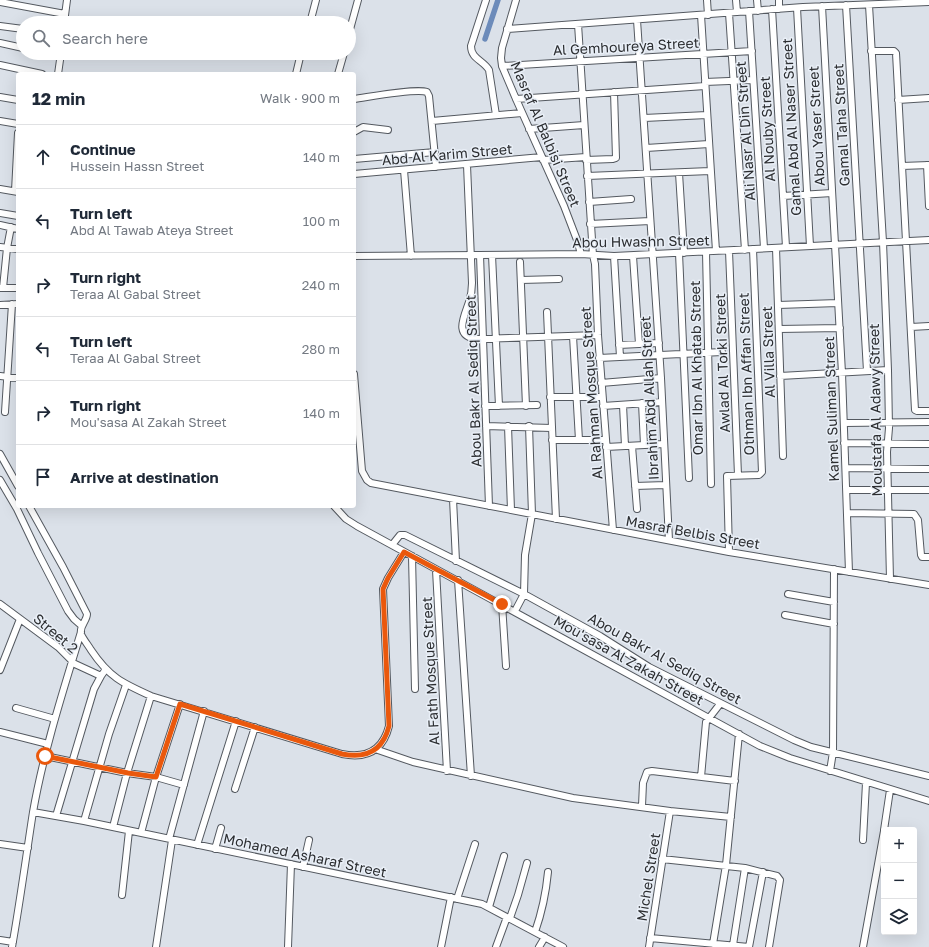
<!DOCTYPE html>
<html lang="en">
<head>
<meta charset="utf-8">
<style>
  :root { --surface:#fff; --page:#f6f6f7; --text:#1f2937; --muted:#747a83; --line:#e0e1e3 }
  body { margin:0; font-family:"Golos Text",sans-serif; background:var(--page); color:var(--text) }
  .controls { position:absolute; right:12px; bottom:12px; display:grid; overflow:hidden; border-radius:4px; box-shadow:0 4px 16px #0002 }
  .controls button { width:36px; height:36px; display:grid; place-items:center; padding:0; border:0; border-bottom:1px solid var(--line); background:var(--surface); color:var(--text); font:20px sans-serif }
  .stop { position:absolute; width:12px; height:12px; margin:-9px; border:3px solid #ea580c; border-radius:50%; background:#fff }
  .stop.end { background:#ea580c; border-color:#fff; box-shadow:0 1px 4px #0008 }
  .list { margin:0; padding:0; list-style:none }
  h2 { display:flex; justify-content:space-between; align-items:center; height:52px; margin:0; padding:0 16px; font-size:17px }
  h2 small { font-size:13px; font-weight:400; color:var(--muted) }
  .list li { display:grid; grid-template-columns:26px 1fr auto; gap:12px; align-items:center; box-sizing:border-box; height:64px; padding:0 16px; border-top:1px solid var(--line) }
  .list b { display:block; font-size:15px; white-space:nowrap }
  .list p { margin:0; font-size:13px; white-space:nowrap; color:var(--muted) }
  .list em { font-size:13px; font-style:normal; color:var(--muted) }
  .icon { flex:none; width:22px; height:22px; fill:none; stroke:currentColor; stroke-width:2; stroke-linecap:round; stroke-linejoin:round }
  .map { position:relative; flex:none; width:929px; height:947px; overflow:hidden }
  .search { position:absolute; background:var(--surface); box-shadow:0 4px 16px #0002; left:16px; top:16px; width:340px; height:44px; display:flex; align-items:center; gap:10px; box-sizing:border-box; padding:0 14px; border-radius:22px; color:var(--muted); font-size:15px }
  .panel { position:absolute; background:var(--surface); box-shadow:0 4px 16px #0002; left:16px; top:72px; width:340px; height:436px; border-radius:4px }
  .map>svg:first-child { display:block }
</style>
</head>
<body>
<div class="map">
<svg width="929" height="947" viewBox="0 0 929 947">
  <rect width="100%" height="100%" fill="#dbe1e9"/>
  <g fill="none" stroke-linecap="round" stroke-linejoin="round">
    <path stroke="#6c8bba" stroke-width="5.5" d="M485,39L498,0"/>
    <defs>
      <path id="street" d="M486,0L471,46C471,59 483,60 489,70L496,115
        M516,0L502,48L501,58L502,66L516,99L564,206L577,240L581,254
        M707,0L708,15
        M736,0L737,12
        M757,0L758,11
        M779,0V9
        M0,2L65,14
        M846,5L867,371
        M869,5L883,242L888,370L889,428L887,452L890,579
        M822,6L842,373L849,572
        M797,8L810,246
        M772,9L786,247
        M749,11L764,248
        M729,13L745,250
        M701,15L716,251
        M637,20L661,378L669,540
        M64,23L67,0
        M310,23L316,0
        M578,24L593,255L595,264L598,335L613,530
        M0,26L23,29
        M507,29L803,7L929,2
        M349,33L358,0
        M0,43L23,48
        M871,51H894L896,53L915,410L917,411H929
        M49,53L61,55
        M0,65L42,74
        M502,66L752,51
        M58,74L61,53
        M296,74L301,53
        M338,74L344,53
        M705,82L753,80
        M0,97L18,100
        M354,99C369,97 416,88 427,92L429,96L436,167
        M516,99L705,86
        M898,100L929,98
        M644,118L707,115
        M0,121L18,124
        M432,121L522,113
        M529,129L584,125
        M354,132L363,127L388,130
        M646,148L709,144
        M354,159L435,152
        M543,160L586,157
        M586,160L613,159L616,158L614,92
        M467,165L472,283C472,290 471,296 469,302C464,317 453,337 478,339L598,335
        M927,165L929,206
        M902,166L929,165
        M404,170L411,256
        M679,173L684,253
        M354,174L542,157
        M587,176L710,171
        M0,189L18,192
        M15,191L18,133
        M783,196L832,193
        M589,202L631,199
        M0,213L18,216
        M590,224L650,221
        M0,225L18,229
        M0,247L18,249
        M776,248L783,456
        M729,251L738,475
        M706,252L711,484
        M679,253L689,478
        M480,255L489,506
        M492,255L499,406
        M354,256L581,254L614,256L929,240
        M614,256L620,357
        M633,256L639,344
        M520,262L526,406
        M521,280L559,279
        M0,288H18
        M3,288L7,248L11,227
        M0,305L18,304
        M778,305L838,303
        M547,312L556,519
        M911,327L929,326
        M779,329L840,328
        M573,336L579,440
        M619,345L659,343
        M599,358L722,352
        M354,374L362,471L367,480L371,483L729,552L929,585
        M0,376L18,378
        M780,376L888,370
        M601,383L661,378
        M550,397H602
        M642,403L644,445
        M623,405L625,446
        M485,406L537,405
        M603,406L662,402
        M5,412L12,304
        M844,423L929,422
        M486,426L552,428
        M508,426L511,510
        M552,440H606
        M844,443L929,444
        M632,446L637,509
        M606,447L664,444
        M0,454L18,486
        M846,468L929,469
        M0,480L17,509L38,553L68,611L74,619L82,626
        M635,486L666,485
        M847,490H929
        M453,499L456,561
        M29,506L63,567L87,614C87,621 79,626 81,634C83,639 88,645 91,650C109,677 122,683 151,696L342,754C367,759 383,750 389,726L383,589L388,578L404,552
        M334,506L346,519L357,526L760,746L790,758L929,801
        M847,513L914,514L918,520L921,555L922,557H929
        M392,545L400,535H405L524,594L600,636L649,667L794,740L811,747L929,776
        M729,552L727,476L759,475L762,472L753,249
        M412,556L415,689
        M436,570L447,771
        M458,580L471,776
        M788,594L834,602
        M0,604L58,647L75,664L101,676
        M502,604L506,666
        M515,611L524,594L525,555L532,514L529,426
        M785,615L834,624
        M0,670L20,619
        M16,708L55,719
        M0,732L48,744
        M375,749L413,762L573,798L670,811L731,817
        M45,756L127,773L156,777L184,785
        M830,771L833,752L834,569
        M701,777L706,722L720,704
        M235,789L255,727
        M642,806L643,783L647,772L652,771L735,781
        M33,812L84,821L482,904L563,947
        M56,816L94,689L101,676L106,669
        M84,821L109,734L126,685
        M113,827L127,773L151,696
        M884,830L890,790
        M141,833L156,777L180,704
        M169,839L204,711
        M863,840L866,783
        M0,844L28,848
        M197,845L236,721
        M215,849L221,828
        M662,859L745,868L777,876L780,880L769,947
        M303,867L309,840
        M122,895L129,831
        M457,899L475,844
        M489,907L504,856
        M510,918L518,895L527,863
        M535,932C542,912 546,893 548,872
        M650,938L749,947
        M0,940L13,942
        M713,944L726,865L739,734
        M733,945L745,868
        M12,947C20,902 26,857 33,812C44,750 63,691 81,632
        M156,947L172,840
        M288,947L291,864
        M441,947L451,897
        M496,947L507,917
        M539,947L545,937
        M649,947L670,811
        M749,947L763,872
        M863,947L884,831"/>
    </defs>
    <use href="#street" stroke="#545960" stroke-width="8"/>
    <use href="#street" stroke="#fff" stroke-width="6"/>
  </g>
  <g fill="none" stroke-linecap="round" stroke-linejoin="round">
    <path stroke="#ea580c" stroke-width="5" d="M45,756L128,773L156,777L180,704L342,754C367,759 383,750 389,726L383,589L388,578L404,552L502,604"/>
  </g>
  <g text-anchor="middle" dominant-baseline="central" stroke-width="3" stroke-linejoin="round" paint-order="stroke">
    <g font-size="14" fill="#2c2e31" stroke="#e9eff7">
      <text transform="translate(626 46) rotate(-3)">Al Gemhoureya Street</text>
      <text transform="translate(841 125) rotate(-93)">Gamal Taha Street</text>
      <text transform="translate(816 126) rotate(-93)">Abou Yaser Street</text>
      <text transform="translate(791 127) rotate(-93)">Gamal Abd Al Naser Street</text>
      <text transform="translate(767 129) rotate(-93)">Al Nouby Street</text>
      <text transform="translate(745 131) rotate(-94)">Ali Nasr Al Din Street</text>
      <text transform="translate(546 134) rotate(67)">Masraf Al Balbisi Street</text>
      <text transform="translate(447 154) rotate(-5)">Abd Al Karim Street</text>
      <text transform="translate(641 241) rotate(-1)">Abou Hwashn Street</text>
      <text transform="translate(768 352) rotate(-92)">Al Villa Street</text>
      <text transform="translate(722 363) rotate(-92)">Awlad Al Torki Street</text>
      <text transform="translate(696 368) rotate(-91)">Omar Ibn Al Khatab Street</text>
      <text transform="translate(746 374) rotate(-92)">Othman Ibn Affan Street</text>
      <text transform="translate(473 381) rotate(-92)">Abou Bakr Al Sediq Street</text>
      <text transform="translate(591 393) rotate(-94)">Al Rahman Mosque Street</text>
      <text transform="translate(649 398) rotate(-93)">Ibrahim Abd Allah Street</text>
      <text transform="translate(831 409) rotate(-92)">Kamel Suliman Street</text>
      <text transform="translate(875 410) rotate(-91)">Moustafa Al Adawy Street</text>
      <text transform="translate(693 532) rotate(10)">Masraf Belbis Street</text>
      <text transform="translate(56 633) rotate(40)">Street 2</text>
      <text transform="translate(665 658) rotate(29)">Abou Bakr Al Sediq Street</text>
      <text transform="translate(629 660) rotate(29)">Mou'sasa Al Zakah Street</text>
      <text transform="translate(430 671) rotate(-93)">Al Fath Mosque Street</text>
      <text transform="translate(305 855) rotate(12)">Mohamed Asharaf Street</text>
      <text transform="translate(648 877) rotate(-81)">Michel Street</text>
    </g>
  </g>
</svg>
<div class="controls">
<button>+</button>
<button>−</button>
<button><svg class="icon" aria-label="layers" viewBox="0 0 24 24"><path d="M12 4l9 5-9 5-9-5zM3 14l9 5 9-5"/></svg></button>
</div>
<div class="stop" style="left:45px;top:756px"></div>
<div class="stop end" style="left:502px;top:604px"></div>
<div class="search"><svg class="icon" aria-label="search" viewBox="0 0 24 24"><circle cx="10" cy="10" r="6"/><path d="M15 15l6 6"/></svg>Search here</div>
<section class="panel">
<h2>12 min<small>Walk · 900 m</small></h2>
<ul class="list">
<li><svg class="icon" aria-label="ahead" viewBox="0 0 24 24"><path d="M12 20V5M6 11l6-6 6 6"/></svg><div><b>Continue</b><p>Hussein Hassn Street</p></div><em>140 m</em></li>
<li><svg class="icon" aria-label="left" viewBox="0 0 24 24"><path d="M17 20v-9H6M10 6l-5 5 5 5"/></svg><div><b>Turn left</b><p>Abd Al Tawab Ateya Street</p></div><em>100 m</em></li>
<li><svg class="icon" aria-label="right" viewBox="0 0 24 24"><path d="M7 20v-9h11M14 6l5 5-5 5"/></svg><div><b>Turn right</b><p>Teraa Al Gabal Street</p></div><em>240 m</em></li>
<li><svg class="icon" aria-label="left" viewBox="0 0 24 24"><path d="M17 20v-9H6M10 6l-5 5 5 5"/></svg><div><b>Turn left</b><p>Teraa Al Gabal Street</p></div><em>280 m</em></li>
<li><svg class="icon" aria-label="right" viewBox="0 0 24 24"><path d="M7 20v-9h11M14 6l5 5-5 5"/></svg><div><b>Turn right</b><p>Mou'sasa Al Zakah Street</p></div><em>140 m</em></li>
<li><svg class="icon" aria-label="arrive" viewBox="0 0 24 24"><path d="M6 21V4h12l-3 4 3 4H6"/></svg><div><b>Arrive at destination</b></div></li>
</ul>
</section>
</div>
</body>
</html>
